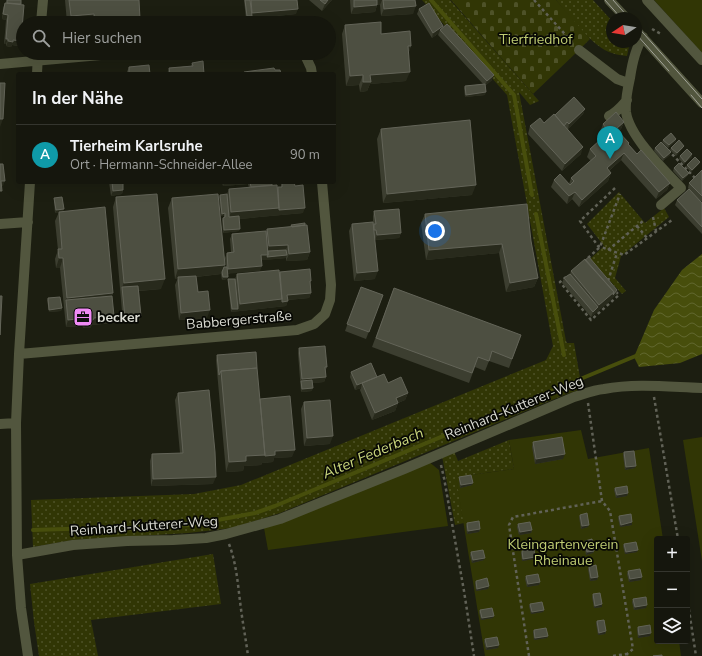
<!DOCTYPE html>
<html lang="de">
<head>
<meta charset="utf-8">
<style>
  :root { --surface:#15160d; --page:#1e1f16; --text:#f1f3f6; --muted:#9d9f9d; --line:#34352e; --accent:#7c3aed }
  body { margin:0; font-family:"Nunito Sans",sans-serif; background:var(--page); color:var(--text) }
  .controls { position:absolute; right:12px; bottom:12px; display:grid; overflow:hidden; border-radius:4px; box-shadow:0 4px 16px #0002 }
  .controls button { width:36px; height:36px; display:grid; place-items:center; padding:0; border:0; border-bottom:1px solid var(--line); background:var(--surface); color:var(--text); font:20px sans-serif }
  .compass { position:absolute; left:606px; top:12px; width:36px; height:36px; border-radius:50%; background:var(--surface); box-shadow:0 4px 16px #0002; rotate:258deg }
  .you { position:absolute; left:435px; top:231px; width:14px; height:14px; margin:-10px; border:3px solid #fff; border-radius:50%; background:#1a73e8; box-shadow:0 0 0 6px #1a73e833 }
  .badge { display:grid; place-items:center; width:26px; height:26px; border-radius:50%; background:var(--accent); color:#fff; font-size:13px; font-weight:700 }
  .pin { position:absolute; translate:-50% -33px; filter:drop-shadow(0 1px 2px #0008) }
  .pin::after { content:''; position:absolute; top:21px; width:14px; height:12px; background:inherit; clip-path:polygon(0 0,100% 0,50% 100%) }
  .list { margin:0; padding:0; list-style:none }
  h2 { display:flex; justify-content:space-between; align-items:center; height:52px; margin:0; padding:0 16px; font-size:17px }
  h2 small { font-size:13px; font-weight:400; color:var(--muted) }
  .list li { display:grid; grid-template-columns:26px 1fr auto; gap:12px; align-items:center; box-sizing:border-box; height:60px; padding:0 16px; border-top:1px solid var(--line) }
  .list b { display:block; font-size:15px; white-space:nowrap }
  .list p { margin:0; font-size:13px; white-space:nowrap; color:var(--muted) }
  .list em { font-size:13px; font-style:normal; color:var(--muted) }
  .icon { flex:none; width:22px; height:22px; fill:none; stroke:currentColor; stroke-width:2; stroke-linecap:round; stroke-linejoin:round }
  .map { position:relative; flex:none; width:702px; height:656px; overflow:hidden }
  .search { position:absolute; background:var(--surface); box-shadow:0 4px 16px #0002; left:16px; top:16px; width:320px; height:44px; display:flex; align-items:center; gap:10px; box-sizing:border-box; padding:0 14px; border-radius:22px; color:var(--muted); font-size:15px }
  .panel { position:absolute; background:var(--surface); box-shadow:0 4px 16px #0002; left:16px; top:72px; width:320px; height:112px; border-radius:4px }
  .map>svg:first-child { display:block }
</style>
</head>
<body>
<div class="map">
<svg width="702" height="656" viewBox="0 0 702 656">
  <defs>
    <pattern id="grass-dots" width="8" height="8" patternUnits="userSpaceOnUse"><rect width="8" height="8" fill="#313605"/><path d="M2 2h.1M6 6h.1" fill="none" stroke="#4e5228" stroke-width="1.8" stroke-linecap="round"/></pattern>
    <pattern id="cemetery-stones" width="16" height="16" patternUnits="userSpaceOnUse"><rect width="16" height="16" fill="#313605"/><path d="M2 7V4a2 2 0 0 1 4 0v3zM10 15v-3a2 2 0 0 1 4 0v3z" fill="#4e5228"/></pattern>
    <pattern id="water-waves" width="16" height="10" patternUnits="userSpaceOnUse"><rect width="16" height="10" fill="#474e0c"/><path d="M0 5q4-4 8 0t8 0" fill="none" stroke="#61672e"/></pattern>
  </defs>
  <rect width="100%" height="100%" fill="#1c1e11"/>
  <path fill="url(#grass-dots)" d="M422,0H450L539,101L530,105L519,92L566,341L567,343H574L582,389L564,395L280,513L232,528L188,533L73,540L33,547L31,500L194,494L241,485L546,360L553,346L507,95Z
    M556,0H593L612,21V42H630L627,56C622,55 617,55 612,53C593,48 569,15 556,0Z
    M619,192L645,223L664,208L669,217L621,256L615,278L626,291L622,294L590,259L604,246L587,224Z
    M509,440L514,469L457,477L464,523L455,525L442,456L454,451L458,461Z
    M213,554L221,604L91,620L98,656H39L34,622L30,584Z"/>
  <path fill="url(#cemetery-stones)" d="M451,0H556L590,39L579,50L533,94Z"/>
  <path fill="#313605" d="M654,0H702V53Z
    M581,430L588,459L649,448L663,539H657V641H679L681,656H485L456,477L514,469L509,440Z
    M702,437V561L683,440Z
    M428,461L439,470L448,526L268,550L264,528Z"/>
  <path fill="url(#water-waves)" d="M702,254V354L680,363L639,367L634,357L654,310L682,270Z"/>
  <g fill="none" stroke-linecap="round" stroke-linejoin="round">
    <path stroke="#474e0c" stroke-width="4" d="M431,0L514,95L532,195
      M536,214L564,355
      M33,530L191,525L255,513L275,506L638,355"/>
    <path stroke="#616257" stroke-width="2.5" stroke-dasharray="3 3" stroke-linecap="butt" d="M534,0L572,42
      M652,29L661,34
      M668,150L695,178L694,179
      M615,188L580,221L598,246L624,255L672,220
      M653,217L656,231
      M637,226L647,238
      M608,250L643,221
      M588,258L600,247L620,194
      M566,277L560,282L591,320L619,295L615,291
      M608,281L617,253
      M654,397L678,539
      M588,403L602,501L610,511L633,649L627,654V656
      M441,465L444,478L464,591L474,656
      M229,544C237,565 238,587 241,609C243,625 246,640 248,656
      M687,597L696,656
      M529,656L509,525L513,517L602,501
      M613,656L626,654"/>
    <path stroke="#52563e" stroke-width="10" d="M609,0L626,18
      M647,0L702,60
      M41,23L43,0
      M636,30L702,103
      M643,37C635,49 632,64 630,78C628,87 625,102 626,112C629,136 664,170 681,188L661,205
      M579,50L617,79L628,83
      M304,53L311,68L312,74
      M0,64L123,53
      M37,74L38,53
      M609,116C617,112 621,107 627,100
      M0,224L28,222
      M19,354L297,330L314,324L325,314L330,300L331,285L322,182
      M0,424L16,423
      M17,555L73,545L127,541L173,540L206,538L226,534L280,519L404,469L574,397C584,394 593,390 604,389C636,383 670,387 702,388
      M28,656L21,608L17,555L16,423L19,354L30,182"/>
    <path stroke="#a4a59b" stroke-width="1" d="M605,0L621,18
      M613,0L629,18
      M636,25L702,99
      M636,34L669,71
      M691,95L702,108"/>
  </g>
  <path fill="#3c3e30" d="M7,0H21V41L19,46L12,45L11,47L6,46V44H4L6,20L2,19L3,8L5,3H6Z
    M65,0H139V23H67Z
    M244,0H297L296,14L246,19Z
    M309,0H332L322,11Z
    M350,0H415L413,14L381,16L380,5H377L375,12L351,14Z
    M419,9L443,26L492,80L485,86V95L465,97L464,88L465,86L483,84L438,35L439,33L432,38L417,14Z
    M345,25L381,34L411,46L408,54L406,81L370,84L367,91L360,92L359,85L346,86L342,34Z
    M192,63L204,74H167L169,68L191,66Z
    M129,67L150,74H126Z
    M585,109L583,114L568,129L581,154L562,171L528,134L530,126L544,123L555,115Z
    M624,122L621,129L618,132L629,143V145L637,154L670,183L667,190L656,199L621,160L609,171L611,173L608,181L579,207L572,199L567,204L551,187L554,180L569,184L571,178L591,161L587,157L590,149L604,136L600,132L603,124Z
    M381,129L472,195L383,203L377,139Z
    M663,140L676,141L668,148L662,142Z
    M655,148L670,155L663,161L654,151Z
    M671,148H683L676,156L670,150Z
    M680,156L692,157L684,164L679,159Z
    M700,162L699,164L691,172L686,167L687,165Z
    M674,168L689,173L688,175L682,181L673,171Z
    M702,170V201L701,202L691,192L702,203V234L675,205L677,200L689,189L688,188L689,183Z
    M109,182H123V190L122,194L111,196Z
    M222,182H272V185L278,187H281L282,183L295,186L303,213L239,219V231L223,233L222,220L223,218H224V216H221L219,197L220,195L227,194L229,189L249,188L248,184L223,186Z
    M116,197L161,289L139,291L141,316L139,321L123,323L113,207Z
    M54,198L113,293L112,296V323L92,325L90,328H84L82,326L66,327L60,268H56L55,259L58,250L55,221L59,212L55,213L54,201Z
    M172,198L225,265L224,267H226L225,258L227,253L231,252L230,239L232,234L266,231L267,229L291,227V225L310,252L307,260L286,261V258L262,260L228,274V277L227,279L222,280L221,274L196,277L198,292L207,318L179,320L175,285L178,278L175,279L168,208Z
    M374,211L401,233L399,238L375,240V279L354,281L349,231L352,224L373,222V216Z
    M425,214L531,241L538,278L534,287L506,292L499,253L426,260L421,223Z
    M571,271L617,290L616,294L611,300L591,317L562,283L564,278L570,274Z
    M280,272L310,285L311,293L309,298L288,300L286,306L231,312L228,282V279H235L237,274Z
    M361,287L383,295L366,339L345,331Z
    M394,288L521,335L509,368L489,361L485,371L475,367L469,383L372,347Z
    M48,298L62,308L61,311L49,312L47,300Z
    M299,348L327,367L325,372L326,377L324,382L312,383V391L301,392L298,353Z
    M217,355L260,399L292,457L274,458L273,462L262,463L261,465L244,466L243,471L226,472L216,360Z
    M351,372L377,377L408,393L405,400L398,403L395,411L372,420L360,390L361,388L355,390L350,377Z
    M178,393L213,484L151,486L150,461L152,454L180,453L175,400Z
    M304,402L330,444L304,446L301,409Z
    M533,442L563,459L535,464L532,447Z
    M624,452L635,468L625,470L623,455Z
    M459,477L472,485L460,488L459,480Z
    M615,488L628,493L627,496L616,498L614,490Z
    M580,515L588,527L581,529L579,517Z
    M619,516L632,525L620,527L618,518Z
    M467,523L480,529L479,532L467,534L466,526Z
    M518,524L532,530L531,533L519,535L517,527Z
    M585,541L594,551L593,553L586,555L584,543Z
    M624,544L637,552L625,554L623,546Z
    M522,551L535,557L534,559L522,561L521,553Z
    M471,552L484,560L472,563L470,555Z
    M589,567L598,577L597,580L590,581L588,569Z
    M628,571L642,577L641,580L629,582L627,574Z
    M526,576L540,582L539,585L527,587L525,579Z
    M476,581L489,586L488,589L476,591L475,583Z
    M593,594L602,607L594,608L592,597Z
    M633,599L646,608L634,610L632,602Z
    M530,604L544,610L543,612L531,614L529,606Z
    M480,610L493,618L481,620L479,612Z
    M597,621L606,631L605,634L598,635L596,623Z
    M638,627L650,636L638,638L637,630Z
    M534,630L548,636L547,638L534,640L533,632Z
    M485,639L498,648L486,650L484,642Z"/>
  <path fill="#282a1c" d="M328,0H332L322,11L325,4Z
    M376,0H382L380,5H377L375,12L351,14L354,7Z
    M416,6L413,14L381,16L384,9Z
    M298,9L296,14L246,19L247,16H252V13Z
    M3,14L8,15L6,20L2,19Z
    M94,14L91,23H68L71,16Z
    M140,19L139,23H103Z
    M443,26L442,31L440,30L439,33L432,38L433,33Z
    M6,39H8L6,44H4Z
    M13,40L21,41L19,46L12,45L11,47L6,46L8,41Z
    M408,46H411L408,55Z
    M410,72L406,81L370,84L367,91L360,92L363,82L370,75Z
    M363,75L359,85L346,86L350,76Z
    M494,75L492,80L485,86L487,81Z
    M486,92L485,95L465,97L466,95Z
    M585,109L583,114L568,129L569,124Z
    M0,119H3L0,127Z
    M624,122L621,129L613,136L616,129Z
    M676,139V141L668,148L669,145Z
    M684,146L683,148L676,156L677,153Z
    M583,147L581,154L562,171L565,164Z
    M671,152L670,155L663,161L664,158Z
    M624,153L621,160L604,175L607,168Z
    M692,154V157L684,164L685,162Z
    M700,162L699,164L691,172L692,170Z
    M611,173L608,181L579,207L582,200Z
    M689,173L688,175L682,181L683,178Z
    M1,181H5L3,186H0Z
    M224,182H249L248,184L223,186Z
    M670,183L667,190L656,199L659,192Z
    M476,185L472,195L383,203L387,194Z
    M123,190L122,194L111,196L113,191Z
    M575,192L572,199L567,204L569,196Z
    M279,208H305L303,213L228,220L231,212Z
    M64,209L63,212L55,213L56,210Z
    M225,213L224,216H221L222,214Z
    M240,229L239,231L223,233L224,230Z
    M401,233L399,238L375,240L377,235Z
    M502,244L499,253L426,260L429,250Z
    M288,245L285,252L267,251L269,246Z
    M310,252L307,260L286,261L289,254Z
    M261,255H268L266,260H259Z
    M287,255L286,258L266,260L267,257Z
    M59,258H63L60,268H56Z
    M225,265L221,274L175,279L178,269Z
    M262,266L260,271L226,274L228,269Z
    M378,271L375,279L354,281L357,273Z
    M223,277H228L227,279L222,280Z
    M538,278L534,287L506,292L510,283Z
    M165,279L161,289L123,292L122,287L124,283Z
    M617,290L616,294L611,300L591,317L593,312L598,307L599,305Z
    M113,293L110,303L66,300L67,298Z
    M311,293L309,298L286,300L287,295Z
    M282,299L288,301L286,306L231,312L232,309H238L240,304Z
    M62,308L61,311L49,312V310Z
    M210,310L207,318L179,320L181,313Z
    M114,316L112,323L92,325L90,328H84L87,321L94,318Z
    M141,316L139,321L123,323L125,318Z
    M85,318L82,326L66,327L68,320Z
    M325,367H327L325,372H323Z
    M326,377L324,382L302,384L301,381L300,384L302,379Z
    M362,383L361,388L355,390L357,385Z
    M313,388L312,391L301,392L302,389Z
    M408,393L405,400L393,405L396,398Z
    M398,403L395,411L372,420L375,413Z
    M333,436L330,444L304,446L307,438Z
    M295,450L292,457L274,458L273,462L262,463L261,465L244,466L243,471L226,472L229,462L246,456L275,451Z
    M565,454L563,459L535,464L536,459Z
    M636,466L635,468L625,470L626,467Z
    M216,477L213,484L151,486L153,479Z
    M473,483L472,485L460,488L461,485Z
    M628,493L627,496L616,498L617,495Z
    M632,522V525L620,527L621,525Z
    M589,525L588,527L581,529L582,526Z
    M480,529L479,532L467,534L468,531Z
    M532,530L531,533L519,535L520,532Z
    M638,550L637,552L625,554L626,552Z
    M594,551L593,553L586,555L587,552Z
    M535,557L534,559L522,561L523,559Z
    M485,558L484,560L472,563L473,560Z
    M598,577L597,580L590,581L591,578Z
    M642,577L641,580L629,582L630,579Z
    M540,582L539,585L527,587L528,584Z
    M489,586L488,589L476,591L477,589Z
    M602,604V607L594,608L595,606Z
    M647,605L646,608L634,610L635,607Z
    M544,610L543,612L531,614L532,612Z
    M494,616L493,618L481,620L482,618Z
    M606,631L605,634L598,635L599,633Z
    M651,633L650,636L638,638L639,635Z
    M548,636L547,638L534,640L535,638Z
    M499,645L498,648L486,650L487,647Z"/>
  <path fill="#4d4f41" stroke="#636458" d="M7,0H21V4L7,3Z
    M69,0H139L140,19L103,23H95L94,14L71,16Z
    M245,0H250L252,16H247Z
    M251,0H297L298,9L252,13Z
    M320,0H328L325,4Z
    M354,0H377V5L354,7Z
    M383,0H415L416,6L384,9Z
    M5,3L24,5L21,41L13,40V42L8,41V39H6L8,15L3,14Z
    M429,3L443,26L433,33L419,9Z
    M381,22V34L410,31L411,46H408L410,72L370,75L371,82H363V75L350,76L345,25Z
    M447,24L494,75L487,81L440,30Z
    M203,61L204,74H190V73L170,74L169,68L193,66L192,63Z
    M149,65L150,74H129V67Z
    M274,68L275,70H280L281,74H244V72Z
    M190,73V74H179Z
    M0,83H5L3,119H0Z
    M485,84L486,92L466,95L465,86Z
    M574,97L585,109L569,124L567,122L564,126L555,115Z
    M616,112L624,122L616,129L629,143L628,144L637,154L641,150L670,183L659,192L624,153L607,168L611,173L582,200L575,192L569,196L554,180L560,174L570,185L574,181L571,178L596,156L590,149L609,132L603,124Z
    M554,114L583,147L565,164L530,126L540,118L544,123Z
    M470,120L476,185L387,194L381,129Z
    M671,133L676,139L669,145L663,140Z
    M679,140L684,146L677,153L671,148Z
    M661,142L671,152L664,158L655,148Z
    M687,149L692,154L685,162L680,156Z
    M695,157L700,162L692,170L687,165Z
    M679,163L689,173L683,178L674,168Z
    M0,164H3L5,181H1L2,191H0Z
    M702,170V196L689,183Z
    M112,182H123V190L113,191Z
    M250,182H272V185L251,187Z
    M294,182L295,186L303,185L305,208L279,210V208L278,187H282V183Z
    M277,185L279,208L231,212L229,189Z
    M689,189L702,203V227L677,200Z
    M157,194L165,279L124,283L116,197Z
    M218,194L225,265L178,269L172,198Z
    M227,194L229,217L239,216L240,229L224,230L223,218L225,217V213L222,214L220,195Z
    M62,197L64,209L56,210L54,198Z
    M527,204L531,241L538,278L510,283L502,244L429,250L425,214Z
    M105,207L113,293L67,298L63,258H59L58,249H62L59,212Z
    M399,209L401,233L377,235L376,230H374V224H376L374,211Z
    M373,222L378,271L357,273L352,224Z
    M305,223V225L292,227L291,225Z
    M307,225L310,252L289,254L288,245L269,246L267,229Z
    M266,231L268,255H261L262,266L228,269L227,253L234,252L232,234Z
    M286,250L287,255L267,257L268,255V251Z
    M589,257L617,290L613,295L614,292L585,260Z
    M585,259L614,292L599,305L571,271Z
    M224,267H227L228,277H223L222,272Z
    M310,269L311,281H310L311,293L287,295L288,301L282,302V299L280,272Z
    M279,270L282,299L240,304L237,274Z
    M570,274L598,307L593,312L564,278Z
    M196,276L198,292L208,291L210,310L181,313L178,277Z
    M228,279H235L238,309H232Z
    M138,286L141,316L125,318L122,287Z
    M361,287L383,295L369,332L347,324Z
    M394,288L521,335L512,359L492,351L489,361L478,357L472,373L376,338Z
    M0,296H2L0,335Z
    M112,296L114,316L94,318L93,320L87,321L85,318L68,320L66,300Z
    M60,297L62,308L49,310L48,298Z
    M325,346L327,367H325L326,377L302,379L299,348Z
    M256,352L257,368L221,371L219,375L217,355Z
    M371,363L377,377L357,385L351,372Z
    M257,368L265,455L246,456V461L229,462L221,371Z
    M384,374L388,383L401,377L408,393L396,398L398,403L375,413L362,383Z
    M312,380L313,388L302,389L301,381Z
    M209,390L215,452L216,477L153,479L152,454L183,453L178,393Z
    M290,396L295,450L275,451V455L265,456L260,399Z
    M330,400L333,436L307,438L304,402Z
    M562,437L565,454L536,459L533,442Z
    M634,451L636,466L626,467L624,452Z
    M471,475L473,483L461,485L459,477Z
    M627,486L628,493L617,495L615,488Z
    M587,513L589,525L582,526L580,515Z
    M631,514L632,522L621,525L619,516Z
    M479,521L480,529L468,531L467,523Z
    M530,522L532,530L520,532L518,524Z
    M592,539L594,551L587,552L585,541Z
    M636,542L638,550L626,552L624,544Z
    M534,549L535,557L523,559L522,551Z
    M483,550L485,558L473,560L471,552Z
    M596,565L598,577L591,578L589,567Z
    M640,569L642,577L630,579L628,571Z
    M538,574L540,582L528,584L526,576Z
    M487,578L489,586L477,589L476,581Z
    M600,593L602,604L595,606L593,594Z
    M646,597L647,605L635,607L633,599Z
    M542,602L544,610L532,612L530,604Z
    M492,608L494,616L482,618L480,610Z
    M604,620L606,631L599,633L597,621Z
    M650,625L651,633L639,635L638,627Z
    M546,628L548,636L535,638L534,630Z
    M497,637L499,645L487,647L485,639Z
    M662,655V656H653Z"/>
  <defs>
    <symbol id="office-square" viewBox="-11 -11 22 22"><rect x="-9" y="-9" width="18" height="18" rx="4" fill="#f08bf5" stroke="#070804"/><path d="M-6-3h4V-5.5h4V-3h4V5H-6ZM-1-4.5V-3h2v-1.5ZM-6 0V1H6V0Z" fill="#111"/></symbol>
  </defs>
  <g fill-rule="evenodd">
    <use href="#office-square" x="72" y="306" width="22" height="22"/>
  </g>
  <g text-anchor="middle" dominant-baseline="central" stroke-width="3.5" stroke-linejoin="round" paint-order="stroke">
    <g font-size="14" fill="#bfcc72" stroke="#070804">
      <text x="536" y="39">Tierfriedhof</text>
      <text x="563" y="544">Kleingartenverein<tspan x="563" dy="16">Rheinaue</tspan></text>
    </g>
    <g font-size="14" font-weight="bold" fill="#d9dad1" stroke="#070804" text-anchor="start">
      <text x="97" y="317">becker</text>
    </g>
    <g font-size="14" fill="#d9dad1" stroke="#070804">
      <text transform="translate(239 320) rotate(-5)">Babbergerstraße</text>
      <text transform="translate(514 408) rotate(-22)">Reinhard-Kutterer-Weg</text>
      <text transform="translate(144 526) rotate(-4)">Reinhard-Kutterer-Weg</text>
    </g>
    <g font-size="15" font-style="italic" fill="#c8d47b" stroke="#070804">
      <text transform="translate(373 453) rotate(-23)">Alter Federbach</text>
    </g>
  </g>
</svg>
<div class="controls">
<button>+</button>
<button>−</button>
<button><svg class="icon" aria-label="layers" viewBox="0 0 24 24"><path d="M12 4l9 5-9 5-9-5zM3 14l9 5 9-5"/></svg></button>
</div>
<svg class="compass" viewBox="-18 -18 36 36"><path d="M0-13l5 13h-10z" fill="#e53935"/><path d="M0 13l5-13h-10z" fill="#9d9f9d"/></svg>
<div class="you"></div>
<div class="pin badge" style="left:610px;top:159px;background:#0f9aa8">A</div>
<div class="search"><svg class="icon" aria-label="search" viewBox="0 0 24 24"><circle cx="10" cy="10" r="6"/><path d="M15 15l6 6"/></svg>Hier suchen</div>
<section class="panel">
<h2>In der Nähe<small></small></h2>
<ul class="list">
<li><span class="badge" style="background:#0f9aa8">A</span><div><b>Tierheim Karlsruhe</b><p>Ort · Hermann-Schneider-Allee</p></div><em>90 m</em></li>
</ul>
</section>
</div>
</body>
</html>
